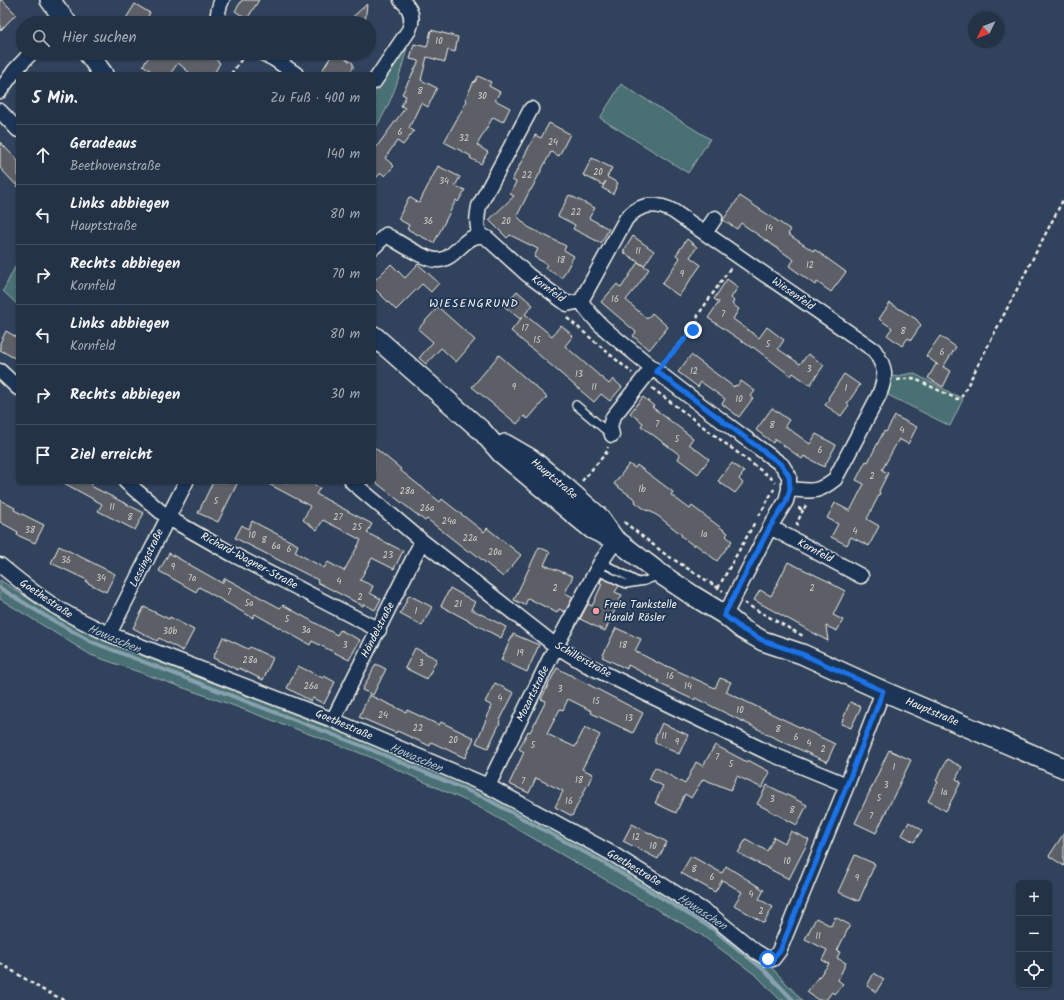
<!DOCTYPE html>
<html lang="de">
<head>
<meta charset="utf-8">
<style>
  :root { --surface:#243245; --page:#2c3a4c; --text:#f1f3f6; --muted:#a3aab3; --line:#414d5e }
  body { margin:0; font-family:Kalam,sans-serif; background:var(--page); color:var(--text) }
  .controls { position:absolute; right:12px; bottom:12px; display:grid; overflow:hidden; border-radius:6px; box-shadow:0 1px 3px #0004 }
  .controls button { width:36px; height:36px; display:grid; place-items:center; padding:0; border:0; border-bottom:1px solid var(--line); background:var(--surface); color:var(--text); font:20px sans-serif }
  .compass { position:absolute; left:968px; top:12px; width:36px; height:36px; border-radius:50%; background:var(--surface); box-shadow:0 1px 3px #0004; rotate:227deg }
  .stop { position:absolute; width:12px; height:12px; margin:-9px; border:3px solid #1a73e8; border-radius:50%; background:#fff }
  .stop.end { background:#1a73e8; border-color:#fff; box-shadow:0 1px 4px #0008 }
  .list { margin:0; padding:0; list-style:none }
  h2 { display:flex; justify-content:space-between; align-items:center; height:52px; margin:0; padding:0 16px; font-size:17px }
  h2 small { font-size:13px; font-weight:400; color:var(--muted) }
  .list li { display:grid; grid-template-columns:26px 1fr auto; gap:12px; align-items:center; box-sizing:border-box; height:60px; padding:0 16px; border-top:1px solid var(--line) }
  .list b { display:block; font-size:15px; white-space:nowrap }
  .list p { margin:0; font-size:13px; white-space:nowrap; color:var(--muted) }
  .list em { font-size:13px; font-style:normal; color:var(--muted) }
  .icon { flex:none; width:22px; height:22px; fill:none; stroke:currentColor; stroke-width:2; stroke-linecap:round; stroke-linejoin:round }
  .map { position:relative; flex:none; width:1064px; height:1000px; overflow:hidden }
  .search { position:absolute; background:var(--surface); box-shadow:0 1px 3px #0004; left:16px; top:16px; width:360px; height:44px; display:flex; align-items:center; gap:10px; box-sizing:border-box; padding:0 14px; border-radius:22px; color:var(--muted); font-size:15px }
  .panel { position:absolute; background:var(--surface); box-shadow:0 1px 3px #0004; left:16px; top:72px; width:360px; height:412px; border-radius:6px }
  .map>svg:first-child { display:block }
</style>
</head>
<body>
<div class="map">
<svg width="1064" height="1000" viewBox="0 0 1064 1000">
  <rect width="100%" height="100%" fill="#30425c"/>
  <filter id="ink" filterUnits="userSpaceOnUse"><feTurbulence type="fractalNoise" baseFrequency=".025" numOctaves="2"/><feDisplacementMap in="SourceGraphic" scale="8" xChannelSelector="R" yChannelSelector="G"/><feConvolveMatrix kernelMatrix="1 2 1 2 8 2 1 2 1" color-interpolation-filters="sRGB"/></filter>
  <g filter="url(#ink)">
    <path fill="#486f74" stroke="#9eb0ae" d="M407,48C399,78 392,104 374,130V93L392,66Z
      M621,84L710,139L688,173L600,118Z
      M18,261V305L3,291Z
      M913,373L963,399L950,426L888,395L892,377Z
      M0,580L54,615L105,641L330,728L486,791L606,857L714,923L772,968L802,1000H780L757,976L700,934L477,806L368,756L229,704L91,655L0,599Z"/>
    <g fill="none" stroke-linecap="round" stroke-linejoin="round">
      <path stroke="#89a1ae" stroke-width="4" d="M0,588L47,617L92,642L365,747L485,798L599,860L713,929L764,970L793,1000"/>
    </g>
    <path fill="#5b6166" stroke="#f4f1e8" d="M0,0H2L16,14L0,31Z
      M242,0H259L247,19L235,11Z
      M135,4L150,13L144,23H123Z
      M367,4L365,23H346Z
      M431,30L458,37L455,52L448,50L445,62L427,57L421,80L437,88L428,107L421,103L409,128L414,131L403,145L397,141L385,158L394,166L385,176L381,173L374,180V148L375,149L405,108L401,106L406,96L402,94L419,61L410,59L414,44L427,47Z
      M152,53H159L165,58L168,54L166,53H219L214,58L220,63L214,74H191L178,63L170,74H155L143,65Z
      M333,53H336L353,63V68L349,74H320Z
      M478,76L491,82L489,86L500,92L495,100L510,108L503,122L493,117L477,145L488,152L481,164L470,158L471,156L444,142L467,101L465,100L474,81L475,82Z
      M549,123L570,134L559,156L551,152L531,190H530L517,216L528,227L566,246L564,250L574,256L562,278L545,268L547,264L534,257L538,249L510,235L507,238L489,220L514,196L510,194L516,182L512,180L535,135L541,138Z
      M0,142L18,161V187L0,168Z
      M592,158L612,168L607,177L618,183L613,194L602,188L606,181L603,185L583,175Z
      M438,166L460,177L455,186L465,190L458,202L456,200L434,243L407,229L409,225L398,219L409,197L419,203Z
      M569,195L595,208L589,218L609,229L601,243L573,229L575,225L558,216Z
      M740,196L791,230L788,234L813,251L814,249L846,272L831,292L817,282L815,285L789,266L794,260L741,223L737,229L723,220Z
      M633,236L654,251L644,266L623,252Z
      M687,239L697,247L690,257L701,265L679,296L662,284L680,258L676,255Z
      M638,262L649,269L639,284L626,300L647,319L652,313L668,327L649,350L633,336L636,332L601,302L617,284L621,288Z
      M391,264L405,278L418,264L439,283L431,292L422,284L396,310L374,288V281Z
      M727,279L738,287L731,298L734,301L732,304L739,309L733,319L759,338L767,327L784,340L778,349L800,364L808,354L824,365L810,385L793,373L791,376L753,347L752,348L708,318L719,302L714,299Z
      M517,291L533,305L525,314L552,336L561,325L573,336L565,346L609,384L613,379L622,387L610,401L601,394L594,402L511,331L523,316L520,319L504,306Z
      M890,303L916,319L921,325L911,340L908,338L902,346L887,335L892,328L879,319Z
      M438,307L475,340L456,362L441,348L426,364L419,358L433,342L418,329Z
      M6,331L18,338V360L0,350V343Z
      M940,336L956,347L943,367L951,371L943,387L928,378L936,364L938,365L926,356Z
      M499,355L547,397L528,419L524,416L517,424L472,387Z
      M691,355L734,387L735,385L737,386L741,381L755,391L751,396L753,398L739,417L722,404L725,399L701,382L698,387L678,372Z
      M844,374L860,385L847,404L849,405L841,416L825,405L829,399L828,398Z
      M643,397L654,406L652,407L693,438L689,444L709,459L698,474L678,459L680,455L641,426L643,423L630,413Z
      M772,408L789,420L785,426L810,444L816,434L836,445L824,467L804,456L802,459L775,439L773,443L756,430Z
      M895,416L917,427L908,444L899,439L882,470L888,473L879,491L880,493L867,519L879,526L869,546L851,537L847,545L831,537L838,524L827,518L835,503L850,511L864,484L856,480L866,461L868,462L884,431L886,432Z
      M374,447L401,469L400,470L440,502L442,499L484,532L487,528L521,555L503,577L470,550L469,552L427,519L425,521L374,481Z
      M732,463L744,472L739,479L743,483L735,493L718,481Z
      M629,464L635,468L637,465L673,492L671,495L690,509L692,506L728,533L726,536L732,541L717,561L695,544L694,546L681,536L682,535L658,516L648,510L647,511L635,502L636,500L614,484Z
      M62,482H93L91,486L144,513L135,530L98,511L102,504Z
      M213,482H238L218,522L198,513Z
      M265,482H309L320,488L316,494L372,524L367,533L403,551L394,569L372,558L360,580L373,586L370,593L381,599L375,610L364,604L363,606L317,582L318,580L235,538L242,525L248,529L252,521L298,545L295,552L324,568L328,562L344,571L361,540L323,520L317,530L303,520L310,506Z
      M0,500L15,508L14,510L44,525L35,543L17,535L18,532L0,522Z
      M59,546L115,574L106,592L86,582L87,580L51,563Z
      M539,547L550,552L544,565L573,576L565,593L573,597L565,612L559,609L557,613L528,598L525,605L514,600Z
      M169,553L222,583L225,578L280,608L283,605L337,635L340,630L360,640L349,660L312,641L310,645L255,614L253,618L199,587L196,592L159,571Z
      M788,562L832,583V584L845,591L833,615L843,620L837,631L826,626L828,641L754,600L760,590L771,596Z
      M602,578L619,586L615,592L622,595L605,631L580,619L588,604L592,606L602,584L600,583Z
      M450,588L475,602L471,609L506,627L501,638L441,606Z
      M409,595L432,607L422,626L400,614Z
      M144,607L169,619L170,617L194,630L183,651L159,638L157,641L133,628Z
      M616,628L641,639L635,651L666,667L667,666L715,688L720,678L731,682L726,692L835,744L827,762L764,733V732L695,698L694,700L658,683L659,681L628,665L627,669L602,657Z
      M513,634L539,645L527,672L501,660Z
      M223,637L248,649L250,647L273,658L263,680L239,668L238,670L213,658Z
      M415,648L437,659L427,679L405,668Z
      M376,664L386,669L373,695L362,690Z
      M298,666L323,678L324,676L335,682L324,704L313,698L311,701L287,688Z
      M557,668L643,713L633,733L591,713L592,711L568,699L563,710L560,709L547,734L575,747L585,727L600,735L582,769L593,774L572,816L555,807L563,791L536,778L529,793L509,784L524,752L519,749L528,731L530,732L546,701L541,699Z
      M495,683L514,693L499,722L500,723L488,748L476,743L492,706L485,702Z
      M369,695L406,712L407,710L439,725L441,722L474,738L465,758L431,742L430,746L397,731L396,733L359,717Z
      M850,702L861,707L851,728L841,724Z
      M662,723L688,735L679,754L655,743V738Z
      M715,745L747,762L748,760L770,772L762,788L737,776L731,790L703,779L691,798L685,794L676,813L655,803L663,786L649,779L655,767L685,784L696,762L703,766Z
      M889,750L911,760L876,833L855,823Z
      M947,759L962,767L956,779L961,782L946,811L928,801L938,782L936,781Z
      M767,785L807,805L797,825L757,804Z
      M909,822L922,830L914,842L902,835Z
      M632,824L667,842L658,859L623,841Z
      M791,831L809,840L789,879L738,853L746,839L767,851L774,837L785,843Z
      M1064,833V866L1049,856Z
      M855,855L875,864L859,901L838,892Z
      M691,856L722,873L726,866L764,890L759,899L773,907L764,923L734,905L742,892L722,880L715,892L681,873Z
      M835,917L850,925L837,951L840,952L837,958L846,963L838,980L843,984L834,994L832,992L826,1000H818L807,992L829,964L822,960L827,950L805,939L816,918L831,926Z
      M874,973L884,979L876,992L867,986Z"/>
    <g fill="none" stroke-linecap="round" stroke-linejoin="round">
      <defs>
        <path id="lane" d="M576,405L610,434
          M601,562L638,582
          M601,564L602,573L626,584L645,581L659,575"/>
        <path id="street" d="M218,23C217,14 218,8 222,0
          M262,53L274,59L296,74
          M374,82L409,30C414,18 411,8 401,0
          M0,91L15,70L31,53
          M0,111L18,130
          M705,233L715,218
          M480,235C476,225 477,217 479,206L531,109
          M374,247L386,235C399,242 423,259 436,260C453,262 462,238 478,236C481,235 484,237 487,238L528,275L567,304L581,301C594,322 614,337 633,352C681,392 732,428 782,465L789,476V489L786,501L770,527L725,615
          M581,301L626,219C640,203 655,202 673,211L874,350C886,368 887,375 879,395L835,479C816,494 812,491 789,489
          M0,371L18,388
          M612,435L610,426L613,417L652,368
          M126,482L167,517L232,554L379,630
          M352,482L422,541L556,646L587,665L769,753L847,785
          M770,527L861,576
          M0,565C22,583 45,602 70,615C83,622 96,628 109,634L333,720L488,786L611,853L712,916L755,951L768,959H773L779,951L847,785L883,691
          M109,634L186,482
          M333,720L422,541
          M488,786L556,646L601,562L616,540"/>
        <path id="secondary" d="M50,0L67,23
          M88,53L103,74
          M374,336L482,431L501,453L570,511L592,529L616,540L662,575L692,595L725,615L742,629L763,641L802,654L883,691L1064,768
          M505,444L531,459L566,488L599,517L613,537"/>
      </defs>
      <use href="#lane" stroke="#f4f1e8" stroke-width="10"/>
      <use href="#street" stroke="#f4f1e8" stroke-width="17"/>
      <use href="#secondary" stroke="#f4f1e8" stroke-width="22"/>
      <path stroke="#f4f1e8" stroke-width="2.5" stroke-dasharray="4 3" stroke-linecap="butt" d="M231,74L246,53
        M567,318L632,373
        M664,362L693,329L697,324L698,315L731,267
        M897,380L913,378L957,399L961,398L1064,198
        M652,388L771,478L775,482
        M582,481L606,453L608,447
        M798,508L803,510L807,504
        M759,516L774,489
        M624,522L665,554L723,591
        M798,526L797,523L803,510
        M718,588L755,522
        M744,603L803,636
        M0,963L43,990L64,1000"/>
      <use href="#lane" stroke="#1d3557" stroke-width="7"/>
      <use href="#street" stroke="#1d3557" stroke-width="14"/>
      <use href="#secondary" stroke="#1d3557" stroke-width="19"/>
    </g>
  </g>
  <g fill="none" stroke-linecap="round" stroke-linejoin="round" filter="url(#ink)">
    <path stroke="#1a73e8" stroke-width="5" d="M693,330L656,371L782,465L789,476L790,489L786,502L770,527L724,615L742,629L764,641L802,654L883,691L847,785L780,951L773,959H768"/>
  </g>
  <circle fill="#ff9aa2" stroke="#1d3557" stroke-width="1.5" cx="596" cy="611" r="4"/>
  <g text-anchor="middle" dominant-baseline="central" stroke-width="3.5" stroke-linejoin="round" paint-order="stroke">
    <g font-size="9" fill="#cecdc8">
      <text x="439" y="41">10</text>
      <text x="420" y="91">8</text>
      <text x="482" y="96">30</text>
      <text x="400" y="132">6</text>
      <text x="464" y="138">32</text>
      <text x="553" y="142">24</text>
      <text x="598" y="172">20</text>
      <text x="527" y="175">22</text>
      <text x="444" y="181">34</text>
      <text x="576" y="212">22</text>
      <text x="428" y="221">36</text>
      <text x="506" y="221">20</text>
      <text x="769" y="228">14</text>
      <text x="638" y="251">11</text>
      <text x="561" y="260">18</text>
      <text x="810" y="265">12</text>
      <text x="682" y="274">9</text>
      <text x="615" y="299">16</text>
      <text x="723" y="314">7</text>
      <text x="525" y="328">17</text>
      <text x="903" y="331">8</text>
      <text x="537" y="340">15</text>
      <text x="768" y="344">5</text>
      <text x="942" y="352">6</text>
      <text x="809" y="369">3</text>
      <text x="694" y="371">12</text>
      <text x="579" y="374">13</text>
      <text x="514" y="387">9</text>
      <text x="594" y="387">11</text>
      <text x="846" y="388">1</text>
      <text x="739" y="399">10</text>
      <text x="657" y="424">7</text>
      <text x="772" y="425">8</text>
      <text x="902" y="430">4</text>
      <text x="677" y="439">5</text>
      <text x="820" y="450">6</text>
      <text x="872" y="476">2</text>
      <text x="642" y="489">1b</text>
      <text x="407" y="491">28a</text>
      <text x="216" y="501">5</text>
      <text x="112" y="507">11</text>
      <text x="427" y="508">26a</text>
      <text x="130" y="517">8</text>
      <text x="338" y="517">27</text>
      <text x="449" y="521">24a</text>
      <text x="357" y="527">25</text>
      <text x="30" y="530">38</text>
      <text x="855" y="531">4</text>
      <text x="704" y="534">1a</text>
      <text x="252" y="535">10</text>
      <text x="470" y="538">22a</text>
      <text x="264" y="540">8</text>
      <text x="276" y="546">6a</text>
      <text x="289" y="549">6</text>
      <text x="495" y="552">20a</text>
      <text x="388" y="555">23</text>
      <text x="66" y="560">36</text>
      <text x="173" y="567">9</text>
      <text x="101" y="578">34</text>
      <text x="192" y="578">7a</text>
      <text x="339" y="581">4</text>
      <text x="555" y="588">2</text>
      <text x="812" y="588">2</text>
      <text x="229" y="592">7</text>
      <text x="360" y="597">2</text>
      <text x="249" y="603">5a</text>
      <text x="458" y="604">21</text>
      <text x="416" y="611">1</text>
      <text x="287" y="619">5</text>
      <text x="306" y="630">3a</text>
      <text x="170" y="631">30b</text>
      <text x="345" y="645">3</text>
      <text x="623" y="645">18</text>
      <text x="520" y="653">19</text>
      <text x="250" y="660">28a</text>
      <text x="421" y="663">3</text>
      <text x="670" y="676">16</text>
      <text x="311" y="686">26a</text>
      <text x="688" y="686">14</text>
      <text x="560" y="689">3</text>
      <text x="500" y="698">4</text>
      <text x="596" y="701">15</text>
      <text x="740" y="710">10</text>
      <text x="383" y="715">24</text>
      <text x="629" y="718">13</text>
      <text x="418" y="728">22</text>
      <text x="778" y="729">8</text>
      <text x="664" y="736">11</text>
      <text x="796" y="737">6</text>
      <text x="453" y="740">20</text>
      <text x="677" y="742">9</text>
      <text x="809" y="743">4</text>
      <text x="533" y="745">5</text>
      <text x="823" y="749">2</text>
      <text x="717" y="757">7</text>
      <text x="731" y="764">5</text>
      <text x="894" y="767">1</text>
      <text x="579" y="780">18</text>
      <text x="523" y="781">7</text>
      <text x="886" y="785">3</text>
      <text x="944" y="792">1a</text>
      <text x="879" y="798">5</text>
      <text x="772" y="799">3</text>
      <text x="569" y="801">16</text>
      <text x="792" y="810">8</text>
      <text x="871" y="816">7</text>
      <text x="636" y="837">12</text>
      <text x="653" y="846">10</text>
      <text x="787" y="861">10</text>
      <text x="694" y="869">8</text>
      <text x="712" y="877">6</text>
      <text x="857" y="878">9</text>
      <text x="751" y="894">4</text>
      <text x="761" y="911">2</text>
      <text x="818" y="936">11</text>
    </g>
    <g font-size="11" fill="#f4f1e8" stroke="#1d3557">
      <text transform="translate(548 289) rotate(36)">Kornfeld</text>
      <text transform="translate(793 294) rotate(35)">Wiesenfeld</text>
      <text transform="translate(554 479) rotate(40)">Hauptstraße</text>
      <text transform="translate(815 551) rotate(28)">Kornfeld</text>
      <text transform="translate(147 558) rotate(-64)">Lessingstraße</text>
      <text transform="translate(249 561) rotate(28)">Richard-Wagner-Straße</text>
      <text transform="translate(46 599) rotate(34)">Goethestraße</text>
      <text transform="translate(378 630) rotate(-63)">Händelstraße</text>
      <text transform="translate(583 660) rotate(29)">Schillerstraße</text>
      <text transform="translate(533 694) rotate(-64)">Mozartstraße</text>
      <text transform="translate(932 712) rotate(23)">Hauptstraße</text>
      <text transform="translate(344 725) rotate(23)">Goethestraße</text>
      <text transform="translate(634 868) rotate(31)">Goethestraße</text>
    </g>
    <g font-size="11" fill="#f4f1e8" stroke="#1d3557" text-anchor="start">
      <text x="604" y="605">Freie Tankstelle<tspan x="604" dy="13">Harald Rösler</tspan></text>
    </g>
    <g font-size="12" letter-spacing="1" fill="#f4f1e8" stroke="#1d3557">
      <text x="474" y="303">WIESENGRUND</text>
    </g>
    <g font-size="12" font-style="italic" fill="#b5c2c6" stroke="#1d3557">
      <text transform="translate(114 639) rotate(23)">Howaschen</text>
      <text transform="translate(416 758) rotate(23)">Howaschen</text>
      <text transform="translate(702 912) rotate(33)">Howaschen</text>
    </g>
  </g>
</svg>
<div class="controls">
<button>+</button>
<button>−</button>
<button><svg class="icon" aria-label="locate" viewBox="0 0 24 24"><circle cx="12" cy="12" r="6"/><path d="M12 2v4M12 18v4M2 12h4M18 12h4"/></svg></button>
</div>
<svg class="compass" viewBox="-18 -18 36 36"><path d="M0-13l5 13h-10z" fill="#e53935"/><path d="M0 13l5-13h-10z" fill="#a3aab3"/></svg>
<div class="stop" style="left:768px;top:959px"></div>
<div class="stop end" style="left:693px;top:330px"></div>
<div class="search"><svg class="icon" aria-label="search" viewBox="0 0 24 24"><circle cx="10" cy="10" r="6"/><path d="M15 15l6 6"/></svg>Hier suchen</div>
<section class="panel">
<h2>5 Min.<small>Zu Fuß · 400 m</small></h2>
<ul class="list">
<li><svg class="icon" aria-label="ahead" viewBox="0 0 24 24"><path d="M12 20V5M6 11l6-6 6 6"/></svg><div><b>Geradeaus</b><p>Beethovenstraße</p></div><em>140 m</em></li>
<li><svg class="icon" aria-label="left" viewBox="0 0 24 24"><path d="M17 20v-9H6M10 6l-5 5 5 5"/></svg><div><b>Links abbiegen</b><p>Hauptstraße</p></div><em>80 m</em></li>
<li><svg class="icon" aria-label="right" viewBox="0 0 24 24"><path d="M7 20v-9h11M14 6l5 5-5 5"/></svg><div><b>Rechts abbiegen</b><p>Kornfeld</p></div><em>70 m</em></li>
<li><svg class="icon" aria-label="left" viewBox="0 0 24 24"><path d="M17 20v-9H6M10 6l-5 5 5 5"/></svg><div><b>Links abbiegen</b><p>Kornfeld</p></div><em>80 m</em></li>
<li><svg class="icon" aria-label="right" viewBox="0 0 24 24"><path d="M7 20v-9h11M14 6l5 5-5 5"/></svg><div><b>Rechts abbiegen</b></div><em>30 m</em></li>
<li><svg class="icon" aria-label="arrive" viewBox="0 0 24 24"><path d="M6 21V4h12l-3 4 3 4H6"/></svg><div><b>Ziel erreicht</b></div></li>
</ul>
</section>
</div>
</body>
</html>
